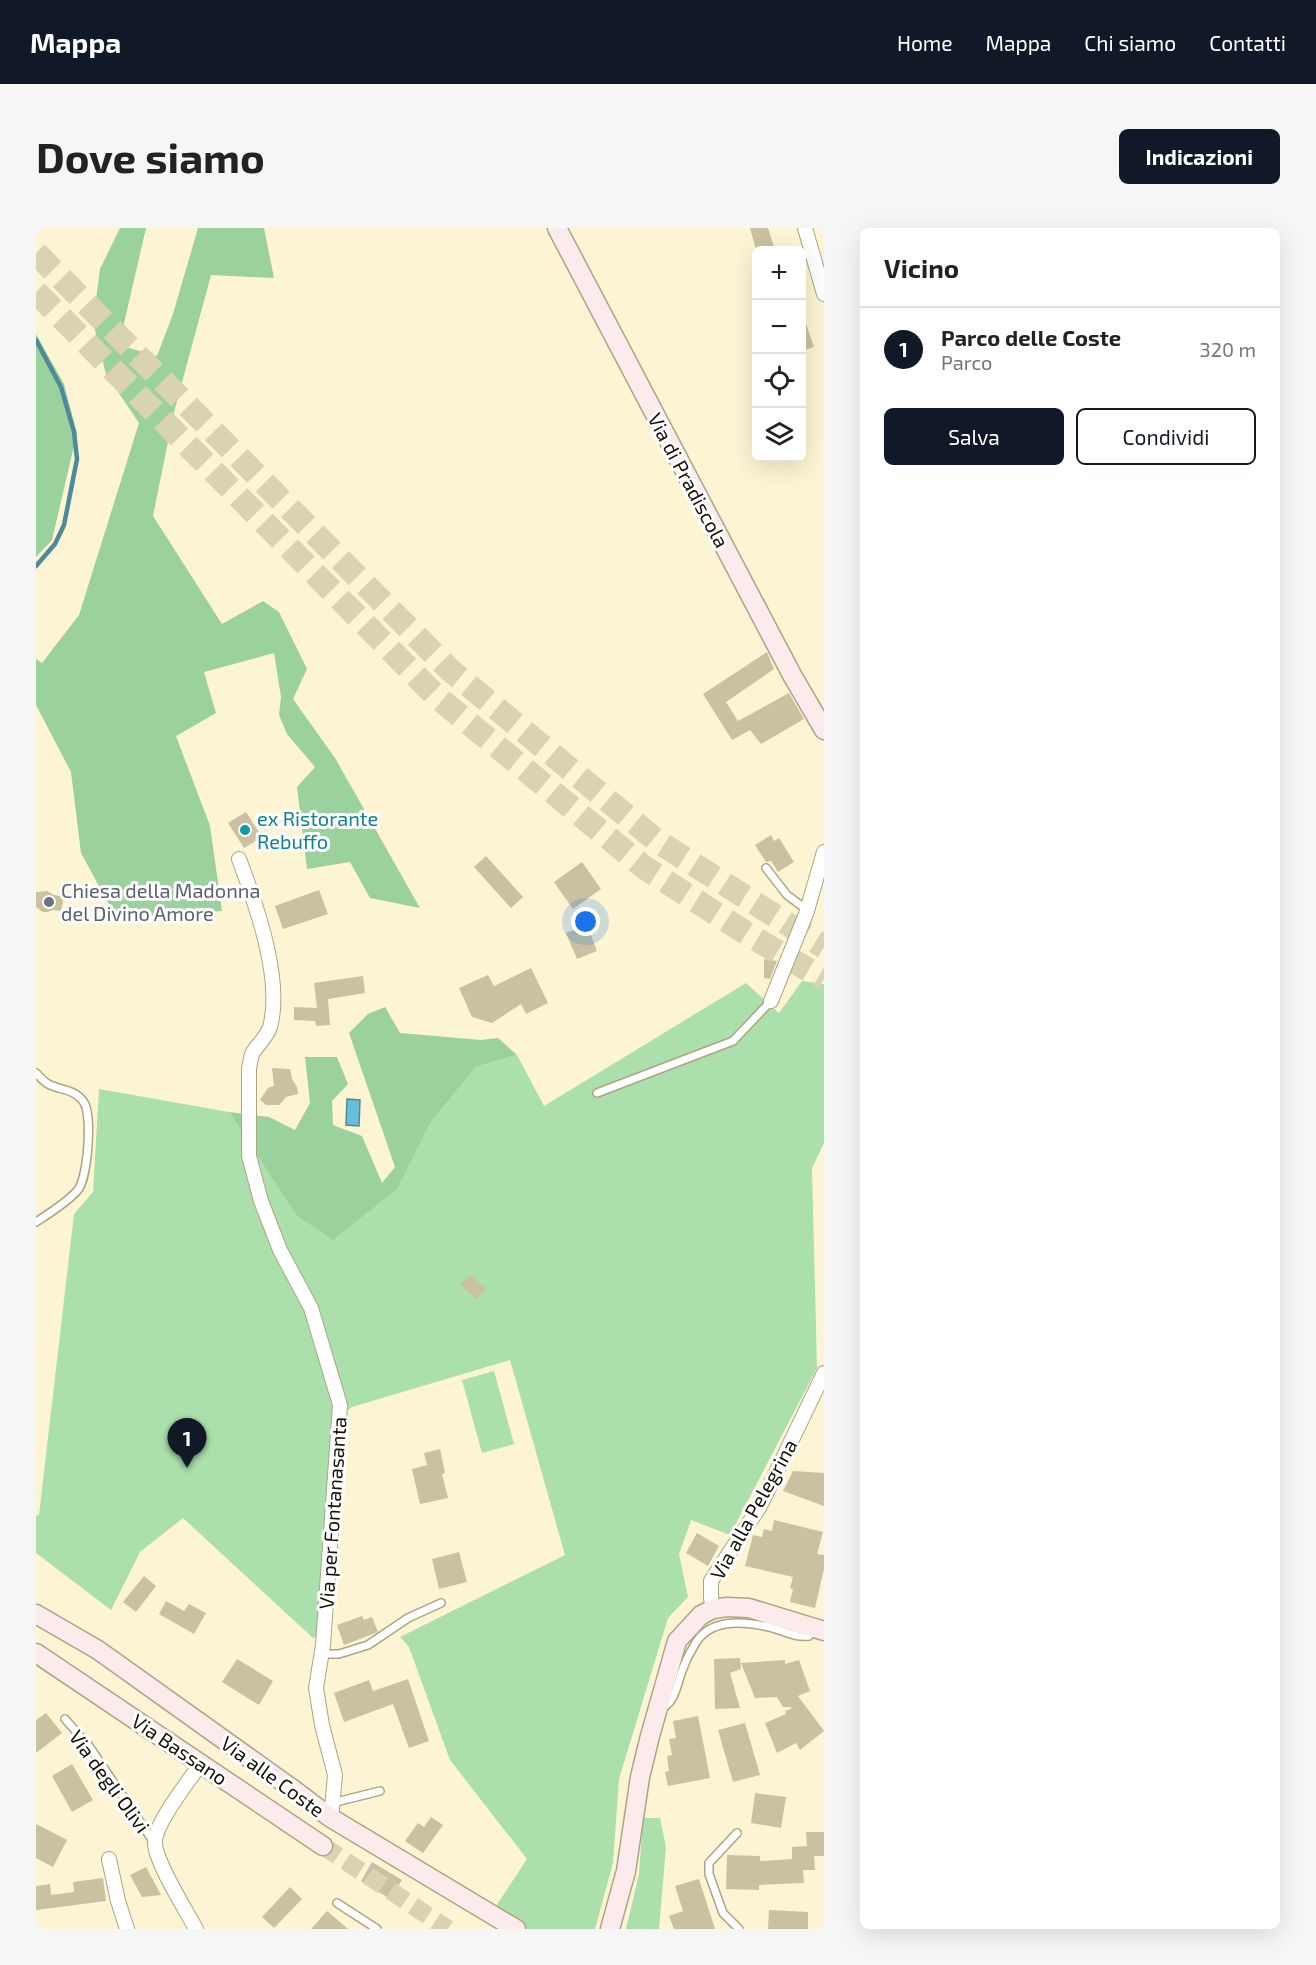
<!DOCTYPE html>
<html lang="it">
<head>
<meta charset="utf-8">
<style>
  :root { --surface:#fff; --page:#f6f6f6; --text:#222; --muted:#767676; --line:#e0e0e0; --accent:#111827 }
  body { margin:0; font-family:"Exo 2",sans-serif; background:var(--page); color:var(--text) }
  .controls { position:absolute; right:18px; top:18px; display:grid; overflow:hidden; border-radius:9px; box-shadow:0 6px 24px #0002 }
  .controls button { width:54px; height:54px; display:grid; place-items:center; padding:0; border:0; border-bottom:2px solid var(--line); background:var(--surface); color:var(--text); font:30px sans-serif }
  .you { position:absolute; left:550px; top:694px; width:21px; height:21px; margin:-15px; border:4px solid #fff; border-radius:50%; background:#1a73e8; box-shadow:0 0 0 9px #1a73e833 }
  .badge { display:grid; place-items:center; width:39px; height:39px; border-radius:50%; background:var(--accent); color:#fff; font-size:20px; font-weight:700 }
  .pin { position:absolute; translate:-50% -50px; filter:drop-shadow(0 2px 3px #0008) }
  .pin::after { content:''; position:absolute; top:32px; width:21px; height:18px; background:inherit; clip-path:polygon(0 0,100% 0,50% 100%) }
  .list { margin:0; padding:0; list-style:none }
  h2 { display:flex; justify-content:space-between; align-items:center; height:78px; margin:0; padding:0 24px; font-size:26px }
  h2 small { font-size:20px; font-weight:400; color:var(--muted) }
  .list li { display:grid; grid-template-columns:39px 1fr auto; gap:18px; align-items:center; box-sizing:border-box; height:84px; padding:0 24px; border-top:2px solid var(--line) }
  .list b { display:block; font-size:22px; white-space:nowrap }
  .list p { margin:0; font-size:20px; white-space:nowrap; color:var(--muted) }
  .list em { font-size:20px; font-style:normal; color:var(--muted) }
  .actions { display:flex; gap:12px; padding:18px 24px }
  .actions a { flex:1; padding:14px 0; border:2px solid var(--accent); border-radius:9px; text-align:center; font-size:21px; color:var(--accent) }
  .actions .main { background:var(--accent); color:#fff }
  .icon { flex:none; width:33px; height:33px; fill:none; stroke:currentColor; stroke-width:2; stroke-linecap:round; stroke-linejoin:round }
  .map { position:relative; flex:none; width:788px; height:1701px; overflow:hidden; border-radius:9px }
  header { display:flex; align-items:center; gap:36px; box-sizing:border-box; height:84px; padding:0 30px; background:var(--accent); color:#fff }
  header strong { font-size:28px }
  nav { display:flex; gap:33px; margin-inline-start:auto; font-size:21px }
  .intro { display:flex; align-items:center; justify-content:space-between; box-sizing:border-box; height:144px; padding:0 36px }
  h1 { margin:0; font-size:42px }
  .button { padding:15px 27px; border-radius:9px; background:var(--accent); color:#fff; font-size:21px; font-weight:700 }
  main { display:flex; gap:36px; padding:0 36px }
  aside { flex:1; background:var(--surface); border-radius:9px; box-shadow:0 6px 24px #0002 }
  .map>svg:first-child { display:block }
</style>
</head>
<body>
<header>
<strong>Mappa</strong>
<nav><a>Home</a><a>Mappa</a><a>Chi siamo</a><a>Contatti</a></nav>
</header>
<div class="intro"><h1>Dove siamo</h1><a class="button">Indicazioni</a></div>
<main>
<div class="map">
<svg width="788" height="1701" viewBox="0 0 788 1701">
  <rect width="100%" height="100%" fill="#fcf4d2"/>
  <path fill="#abe0ad" d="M766,753L788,756V915L776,940L781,1140L694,1307L655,1292L643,1326L652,1369L632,1390L583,1551L577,1635L559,1701H487L460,1678L491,1631L414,1532L373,1419L364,1409L529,1327L474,1132L316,1179L295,1194L284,1408L277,1410L147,1290L104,1324L75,1382L0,1325V1288L3,1287L38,986L57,964L63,861L193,884L260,987L362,960L395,894L440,839L481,827L508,878L710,755L743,785Z
    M458,1143L478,1216L446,1225L426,1152Z
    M607,1590H624L630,1619L623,1701H590L603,1646Z"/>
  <path fill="#9bd19d" d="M84,0H110L83,117L121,128L137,86L162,0H228L238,50L175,47L138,184L117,288L186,396L227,373L243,384L271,441L257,471L299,530L384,680L334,670L314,634L271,641L261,559L279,539L251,506L243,487L245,469L238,425L168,444L180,485L140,508L174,598L186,683L81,691L45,625L35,544L0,477V431L6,435L43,387L103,195L70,146L57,94L64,41Z
    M0,106L28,156L41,205L16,312L0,329Z
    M349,779L364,805L445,812L462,810L481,827L440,839L395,894L362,960L297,1012L260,987L193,884L233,889L259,902L274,875L269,829H301L312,856L296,873L297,897L326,908L346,955L359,939L313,805L332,786Z"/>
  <path fill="#67bed8" stroke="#4e8a99" stroke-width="1.5" d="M311,871L324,872L323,898L310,897Z"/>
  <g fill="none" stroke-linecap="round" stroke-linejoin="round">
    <path stroke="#4e8a99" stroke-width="4.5" d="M0,112L25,159L38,204L41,231L28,297L19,316L0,338"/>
  </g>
  <path fill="#c9c1a0" d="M714,0H732L739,22H720Z
    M767,87L778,119L765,123V88Z
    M731,424L738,441L690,474L702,493L753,465L768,491L725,516L714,502L696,512L667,466Z
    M210,584L226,609L208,620L192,595Z
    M735,607L738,613L743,610L758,634L742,644L735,633L730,634L719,617Z
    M450,628L487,669L475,680L438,639Z
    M546,634L565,661L537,681L518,654Z
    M283,662L292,686L247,701L239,678Z
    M11,663L18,667L28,669L25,683L16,682L12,684H7L0,679V664Z
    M551,697L561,723L541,731L530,705Z
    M728,731L741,733L734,751L728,750Z
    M495,740L512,775L490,786L485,776L456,795L436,789L423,760L452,747L458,758Z
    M327,748L329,765L292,771L294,797L280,798L279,793L258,792V779L281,780L278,755Z
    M236,840L254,841L256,851L261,859L262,866L250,869L243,877H230L224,872L232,860L238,858Z
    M434,1047L450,1060L441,1071L424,1057Z
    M404,1221L409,1245L406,1246L412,1270L384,1276L376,1241L391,1237L388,1225Z
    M757,1243L788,1245V1278L747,1263Z
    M738,1292L787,1304L781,1326L788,1327V1341L779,1380L754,1374L757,1361L754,1360L757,1349L709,1338L717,1307L726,1309L728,1301L736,1303Z
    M661,1305L683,1318L672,1338L650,1325Z
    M423,1324L431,1354L403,1361L396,1331Z
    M108,1348L120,1358L100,1384L87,1374Z
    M130,1373L148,1383L153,1376L170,1385L158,1406L123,1386Z
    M326,1388L328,1392L336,1389L342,1404L308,1417L301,1397Z
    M704,1430L705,1441L694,1445L704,1480L679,1481L678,1431Z
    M201,1431L237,1453L223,1477L186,1454Z
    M749,1432V1436L763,1432L774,1463L762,1468L788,1503L764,1522L760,1515L741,1525L729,1495L750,1486L749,1483L755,1481V1479H747L741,1469L719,1470L705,1435Z
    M372,1451L393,1513L373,1520L357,1476L308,1494L298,1465L333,1452L337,1463Z
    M10,1485L26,1505L0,1525V1492Z
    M662,1488L674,1550L632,1558L629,1544L633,1543L631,1528L636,1527L633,1511L640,1510L637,1493Z
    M709,1495L724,1547L697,1554L682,1502Z
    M36,1536L57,1572L36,1584L16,1548Z
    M719,1565L750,1569L745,1600L715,1595Z
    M395,1589L407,1597L387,1625L369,1613L382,1595L388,1599Z
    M0,1596L31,1612L17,1639L0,1630Z
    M770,1604H788V1628H778L779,1642H767L768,1655L723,1657V1662L690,1661L691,1627L724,1628V1633L756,1631V1619L771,1618Z
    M336,1634L366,1652L354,1671L325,1653Z
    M110,1639L125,1667L106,1669L94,1647Z
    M67,1650L70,1673L0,1682V1658L14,1656L15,1667L38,1664L37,1654Z
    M663,1651L679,1701H638L633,1688L647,1683L639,1658Z
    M254,1659L266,1671L238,1700L226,1689Z
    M733,1682L772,1684V1701H732Z
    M291,1683L312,1701H275Z"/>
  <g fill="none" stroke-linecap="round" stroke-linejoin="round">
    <path stroke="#d9d2b3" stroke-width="18" stroke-dasharray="18 9" stroke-linecap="butt" d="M287,1618L412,1701"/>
    <path stroke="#d9d2b3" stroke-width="24" stroke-dasharray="24 12" stroke-linecap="butt" d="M0,25L414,442L621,613L788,719
      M0,64L401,469L609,640L713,707L788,751"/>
    <defs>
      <path id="lane" d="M730,640L751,667L771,682
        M0,845C4,849 9,855 14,857C26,862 39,862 47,873C57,885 52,952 41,963C30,975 14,985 0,994
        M561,865L697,813L735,773
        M285,1426H303L332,1417L372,1390L405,1375
        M628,1479C640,1471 641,1456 646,1443C649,1434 653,1426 658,1418C672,1390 706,1393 733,1399C747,1402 758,1410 773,1408L777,1401
        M29,1491L53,1518L117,1613
        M296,1575L344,1563
        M701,1605L673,1635V1646L687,1685L703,1701
        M301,1675L341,1701"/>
      <path id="street" d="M769,0L788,66
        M203,631C220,676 247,752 234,799C231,809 221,817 216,826C215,830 214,836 213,840V928L225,973L244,1022L275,1080L304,1177L287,1417L280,1460L286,1497L299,1547L295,1590
        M735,773L770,686L788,624
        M677,1381L675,1370V1353L724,1278L788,1145
        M73,1631L82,1673L91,1701
        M160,1701C150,1682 120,1635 119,1616C117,1597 154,1552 165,1535"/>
      <path id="secondary" d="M521,0L756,447L788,502
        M0,1386L62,1422L254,1559L295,1590L480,1701
        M0,1425L287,1618
        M574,1701L590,1643L604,1549L614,1508L641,1413L665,1387L677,1381L691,1379L713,1380L788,1403"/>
    </defs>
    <use href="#lane" stroke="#aca584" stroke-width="10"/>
    <use href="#street" stroke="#aca584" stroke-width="16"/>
    <use href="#secondary" stroke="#aca584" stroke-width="21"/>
    <use href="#lane" stroke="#fff" stroke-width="7"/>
    <use href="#street" stroke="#fff" stroke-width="14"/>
    <use href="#secondary" stroke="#fbebed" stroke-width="18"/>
  </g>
  <circle fill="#0f9aa8" stroke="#fff" stroke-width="2" cx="209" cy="602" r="6"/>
  <circle fill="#6b7280" stroke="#fff" stroke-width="2" cx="13" cy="674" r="6"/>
  <g text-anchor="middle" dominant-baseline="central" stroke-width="6" stroke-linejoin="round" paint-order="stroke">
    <g font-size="20" fill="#131005" stroke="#fff">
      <text transform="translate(653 252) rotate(62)">Via di Pradiscola</text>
      <text transform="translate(717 1281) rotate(-61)">Via alla Pelegrina</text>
      <text transform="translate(296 1285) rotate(-86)">Via per Fontanasanta</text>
      <text transform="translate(144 1521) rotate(34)">Via Bassano</text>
      <text transform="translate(237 1548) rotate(36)">Via alle Coste</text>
      <text transform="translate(74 1553) rotate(54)">Via degli Olivi</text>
    </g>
    <g font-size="20" fill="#0d838f" stroke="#fff" text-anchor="start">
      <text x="221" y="590">ex Ristorante<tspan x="221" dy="23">Rebuffo</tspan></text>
    </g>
    <g font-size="20" fill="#5b616d" stroke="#fff" text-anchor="start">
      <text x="25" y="662">Chiesa della Madonna<tspan x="25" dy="23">del Divino Amore</tspan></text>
    </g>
  </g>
</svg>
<div class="controls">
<button>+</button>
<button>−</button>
<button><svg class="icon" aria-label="locate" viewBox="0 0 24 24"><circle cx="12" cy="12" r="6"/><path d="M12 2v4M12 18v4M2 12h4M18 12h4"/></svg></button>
<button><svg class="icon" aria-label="layers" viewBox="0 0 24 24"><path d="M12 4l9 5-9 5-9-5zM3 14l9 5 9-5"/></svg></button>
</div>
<div class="you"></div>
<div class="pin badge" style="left:151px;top:1240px">1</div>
</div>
<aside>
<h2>Vicino<small></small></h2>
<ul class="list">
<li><span class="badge">1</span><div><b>Parco delle Coste</b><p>Parco</p></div><em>320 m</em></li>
</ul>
<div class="actions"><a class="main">Salva</a><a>Condividi</a></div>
</aside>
</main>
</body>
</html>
